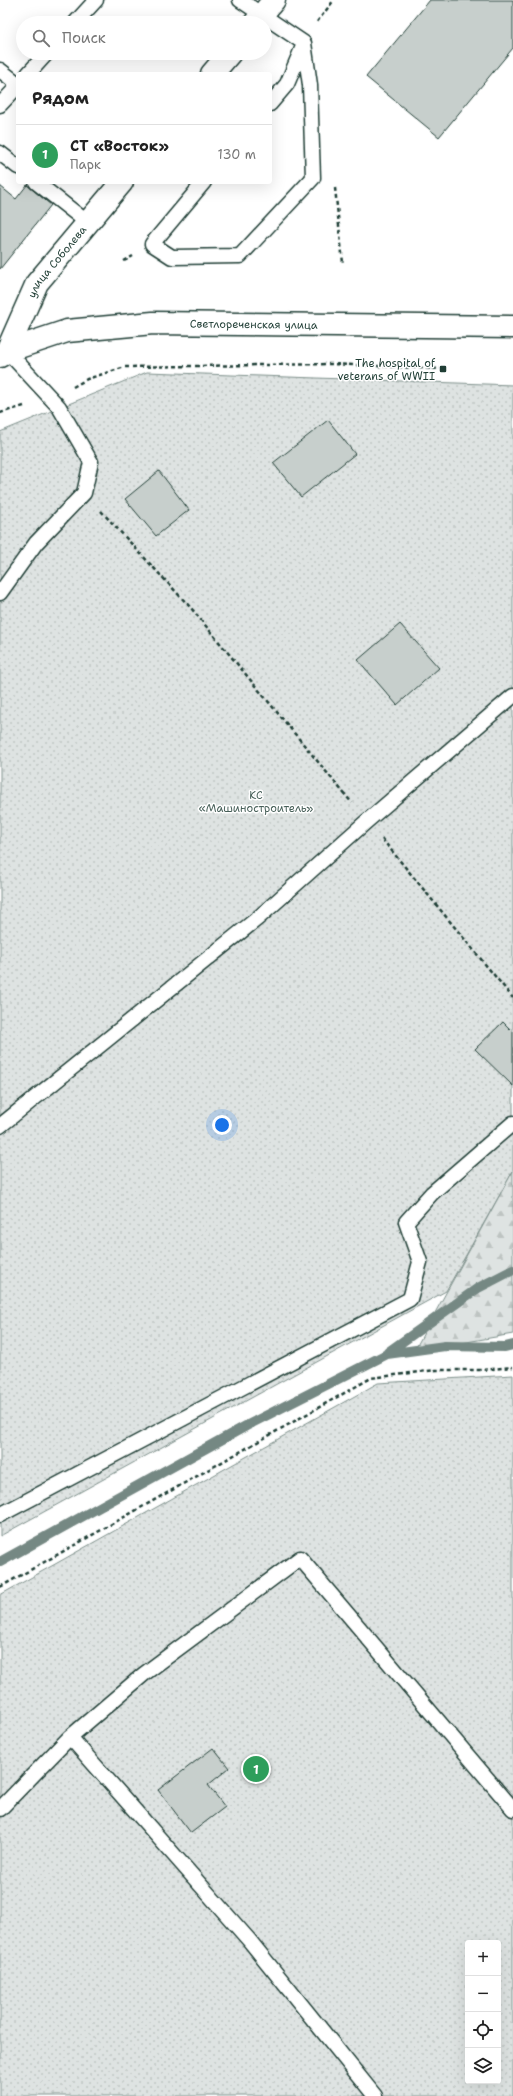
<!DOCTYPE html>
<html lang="ru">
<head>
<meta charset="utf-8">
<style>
  :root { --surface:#fff; --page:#f6f6f6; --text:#222; --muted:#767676; --line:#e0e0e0; --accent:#1f3d34 }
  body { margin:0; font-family:"Shantell Sans",sans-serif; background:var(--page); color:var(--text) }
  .controls { position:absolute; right:12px; bottom:12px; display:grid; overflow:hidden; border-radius:4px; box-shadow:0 4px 16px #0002 }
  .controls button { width:36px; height:36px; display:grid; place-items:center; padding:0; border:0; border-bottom:1px solid var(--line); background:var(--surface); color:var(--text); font:20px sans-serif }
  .you { position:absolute; left:222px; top:1125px; width:14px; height:14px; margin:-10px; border:3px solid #fff; border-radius:50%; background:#1a73e8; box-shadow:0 0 0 6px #1a73e833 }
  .badge { display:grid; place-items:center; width:26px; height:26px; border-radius:50%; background:var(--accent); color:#fff; font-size:13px; font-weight:700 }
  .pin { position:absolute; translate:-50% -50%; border:2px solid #fff; box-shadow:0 1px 4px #0006 }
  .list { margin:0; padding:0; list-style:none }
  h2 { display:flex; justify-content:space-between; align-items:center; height:52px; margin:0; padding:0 16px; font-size:17px }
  h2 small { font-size:13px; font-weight:400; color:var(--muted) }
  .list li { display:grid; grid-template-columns:26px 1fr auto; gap:12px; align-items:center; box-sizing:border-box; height:60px; padding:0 16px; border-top:1px solid var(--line) }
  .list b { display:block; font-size:15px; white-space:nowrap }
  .list p { margin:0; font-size:13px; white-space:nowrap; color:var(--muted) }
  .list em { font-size:13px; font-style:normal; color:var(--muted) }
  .icon { flex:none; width:22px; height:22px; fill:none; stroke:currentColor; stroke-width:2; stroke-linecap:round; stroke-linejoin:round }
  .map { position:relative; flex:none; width:513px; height:2096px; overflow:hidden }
  .search { position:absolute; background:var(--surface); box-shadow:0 4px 16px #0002; left:16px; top:16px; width:256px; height:44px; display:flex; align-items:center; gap:10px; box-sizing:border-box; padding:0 14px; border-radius:22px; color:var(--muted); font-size:15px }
  .panel { position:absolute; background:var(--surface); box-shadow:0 4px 16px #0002; left:16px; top:72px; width:256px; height:112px; border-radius:4px }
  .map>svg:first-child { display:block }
</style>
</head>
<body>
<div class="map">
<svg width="513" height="2096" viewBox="0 0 513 2096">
  <defs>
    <pattern id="grass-dots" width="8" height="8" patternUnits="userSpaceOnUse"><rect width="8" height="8" fill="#dee3e2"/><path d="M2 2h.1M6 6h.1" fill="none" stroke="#bec4c2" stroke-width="1.8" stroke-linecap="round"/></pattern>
    <pattern id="forest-firs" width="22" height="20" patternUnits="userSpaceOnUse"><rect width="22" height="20" fill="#dee3e2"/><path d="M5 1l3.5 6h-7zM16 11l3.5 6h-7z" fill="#bec4c2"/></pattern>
  </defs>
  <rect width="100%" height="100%" fill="#fff"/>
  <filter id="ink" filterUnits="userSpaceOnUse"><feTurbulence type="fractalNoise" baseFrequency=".025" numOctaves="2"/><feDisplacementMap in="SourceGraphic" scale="8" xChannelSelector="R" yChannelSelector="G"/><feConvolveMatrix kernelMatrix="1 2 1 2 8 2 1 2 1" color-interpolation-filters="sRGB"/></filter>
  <g filter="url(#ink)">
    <path fill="url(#grass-dots)" stroke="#7e908b" fill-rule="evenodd" d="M147,372L513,385V1171L446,1291L0,1536V432Z
      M513,1375V2096H0V1595L378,1383ZM468,1943H498V2081H468Z"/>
    <path fill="url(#forest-firs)" stroke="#7e908b" d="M513,1171V1334L414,1351Z"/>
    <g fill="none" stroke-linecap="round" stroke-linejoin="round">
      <path stroke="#758883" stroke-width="10" d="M388,1352L478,1288L513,1270
        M0,1562L246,1426L387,1354L445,1346L505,1347L513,1345"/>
    </g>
    <path fill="#c7cfcc" stroke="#1f3d34" d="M430,0H513V48L439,137L366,77Z
      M27,185L51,205L0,269V186L16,199Z
      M328,420L355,454L301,497L273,463Z
      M159,471L189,510L156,536L125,499Z
      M400,624L439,668L397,705L358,660Z
      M503,1022L513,1032V1086L475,1049Z
      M213,1748L229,1768L208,1785L225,1807L191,1833L158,1790Z"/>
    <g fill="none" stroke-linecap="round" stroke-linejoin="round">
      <defs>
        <path id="lane" d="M75,23L96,0
          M0,70L18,84
          M28,74L47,53
          M270,104L287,84L304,44
          M0,105L18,86
          M0,153L18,167
          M36,182L88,223
          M204,182L152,244L172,257L240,256L313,178L310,85L304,43L240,0
          M0,593L36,543L84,493L91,462L59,407L7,351
          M0,1126L258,918L367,821L513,696
          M0,1515L410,1299L420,1262L406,1222L432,1193L513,1123
          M70,1737L249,1940L375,2096
          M0,1809L70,1737L144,1674L300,1558L513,1809"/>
        <g id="secondary">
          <path d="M255,23L274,0"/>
          <path d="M212,74L230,53"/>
          <path id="s1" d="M7,351L37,283L122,182"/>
          <path id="s2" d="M0,356L7,351L67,331L153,323L513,327"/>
        </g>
      </defs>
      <use href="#lane" stroke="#1f3d34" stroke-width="17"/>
      <use href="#secondary" stroke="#1f3d34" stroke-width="25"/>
      <path stroke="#1f3d34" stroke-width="2.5" stroke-dasharray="4 3" stroke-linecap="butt" d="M317,22L334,0
        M335,188L343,263
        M124,261L133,256
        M73,387L87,379L125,367L331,364L443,369
        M0,413L24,406
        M101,511L191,608L352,803
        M382,839L513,998
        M0,1587L371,1378L436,1370H482L513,1367"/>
      <use href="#lane" stroke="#fff" stroke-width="14"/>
      <use href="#secondary" stroke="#fff" stroke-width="22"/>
    </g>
  </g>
  <rect fill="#1f3d34" stroke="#fff" stroke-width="1.5" x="439" y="365" width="8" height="8" rx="2"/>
  <g text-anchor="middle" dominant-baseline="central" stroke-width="3" stroke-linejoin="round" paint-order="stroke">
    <g font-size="11" fill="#1f3d34" stroke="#fff">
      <text stroke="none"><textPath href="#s1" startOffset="103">улица Соболева</textPath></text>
      <text stroke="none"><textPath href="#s2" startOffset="259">Светлореченская улица</textPath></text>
    </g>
    <g font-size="11" fill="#1f3d34" stroke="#fff" text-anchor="end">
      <text x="435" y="363">The hospital of<tspan x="435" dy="13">veterans of WWII</tspan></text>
    </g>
    <g font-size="11" fill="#455e57" stroke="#fff">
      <text x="256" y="795">КС<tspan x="256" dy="13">«Машиностроитель»</tspan></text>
    </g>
  </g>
</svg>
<div class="controls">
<button>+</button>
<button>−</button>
<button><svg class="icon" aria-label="locate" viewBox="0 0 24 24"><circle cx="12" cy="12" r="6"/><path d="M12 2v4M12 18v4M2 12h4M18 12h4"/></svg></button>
<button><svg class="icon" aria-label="layers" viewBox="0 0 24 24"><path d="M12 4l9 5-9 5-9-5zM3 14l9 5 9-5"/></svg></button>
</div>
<div class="you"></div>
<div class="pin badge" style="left:256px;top:1769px;background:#2e9e5b">1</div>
<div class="search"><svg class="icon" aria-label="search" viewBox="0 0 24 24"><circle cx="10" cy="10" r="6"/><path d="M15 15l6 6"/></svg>Поиск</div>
<section class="panel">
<h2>Рядом<small></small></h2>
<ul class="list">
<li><span class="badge" style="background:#2e9e5b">1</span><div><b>СТ «Восток»</b><p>Парк</p></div><em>130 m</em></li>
</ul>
</section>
</div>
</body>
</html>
